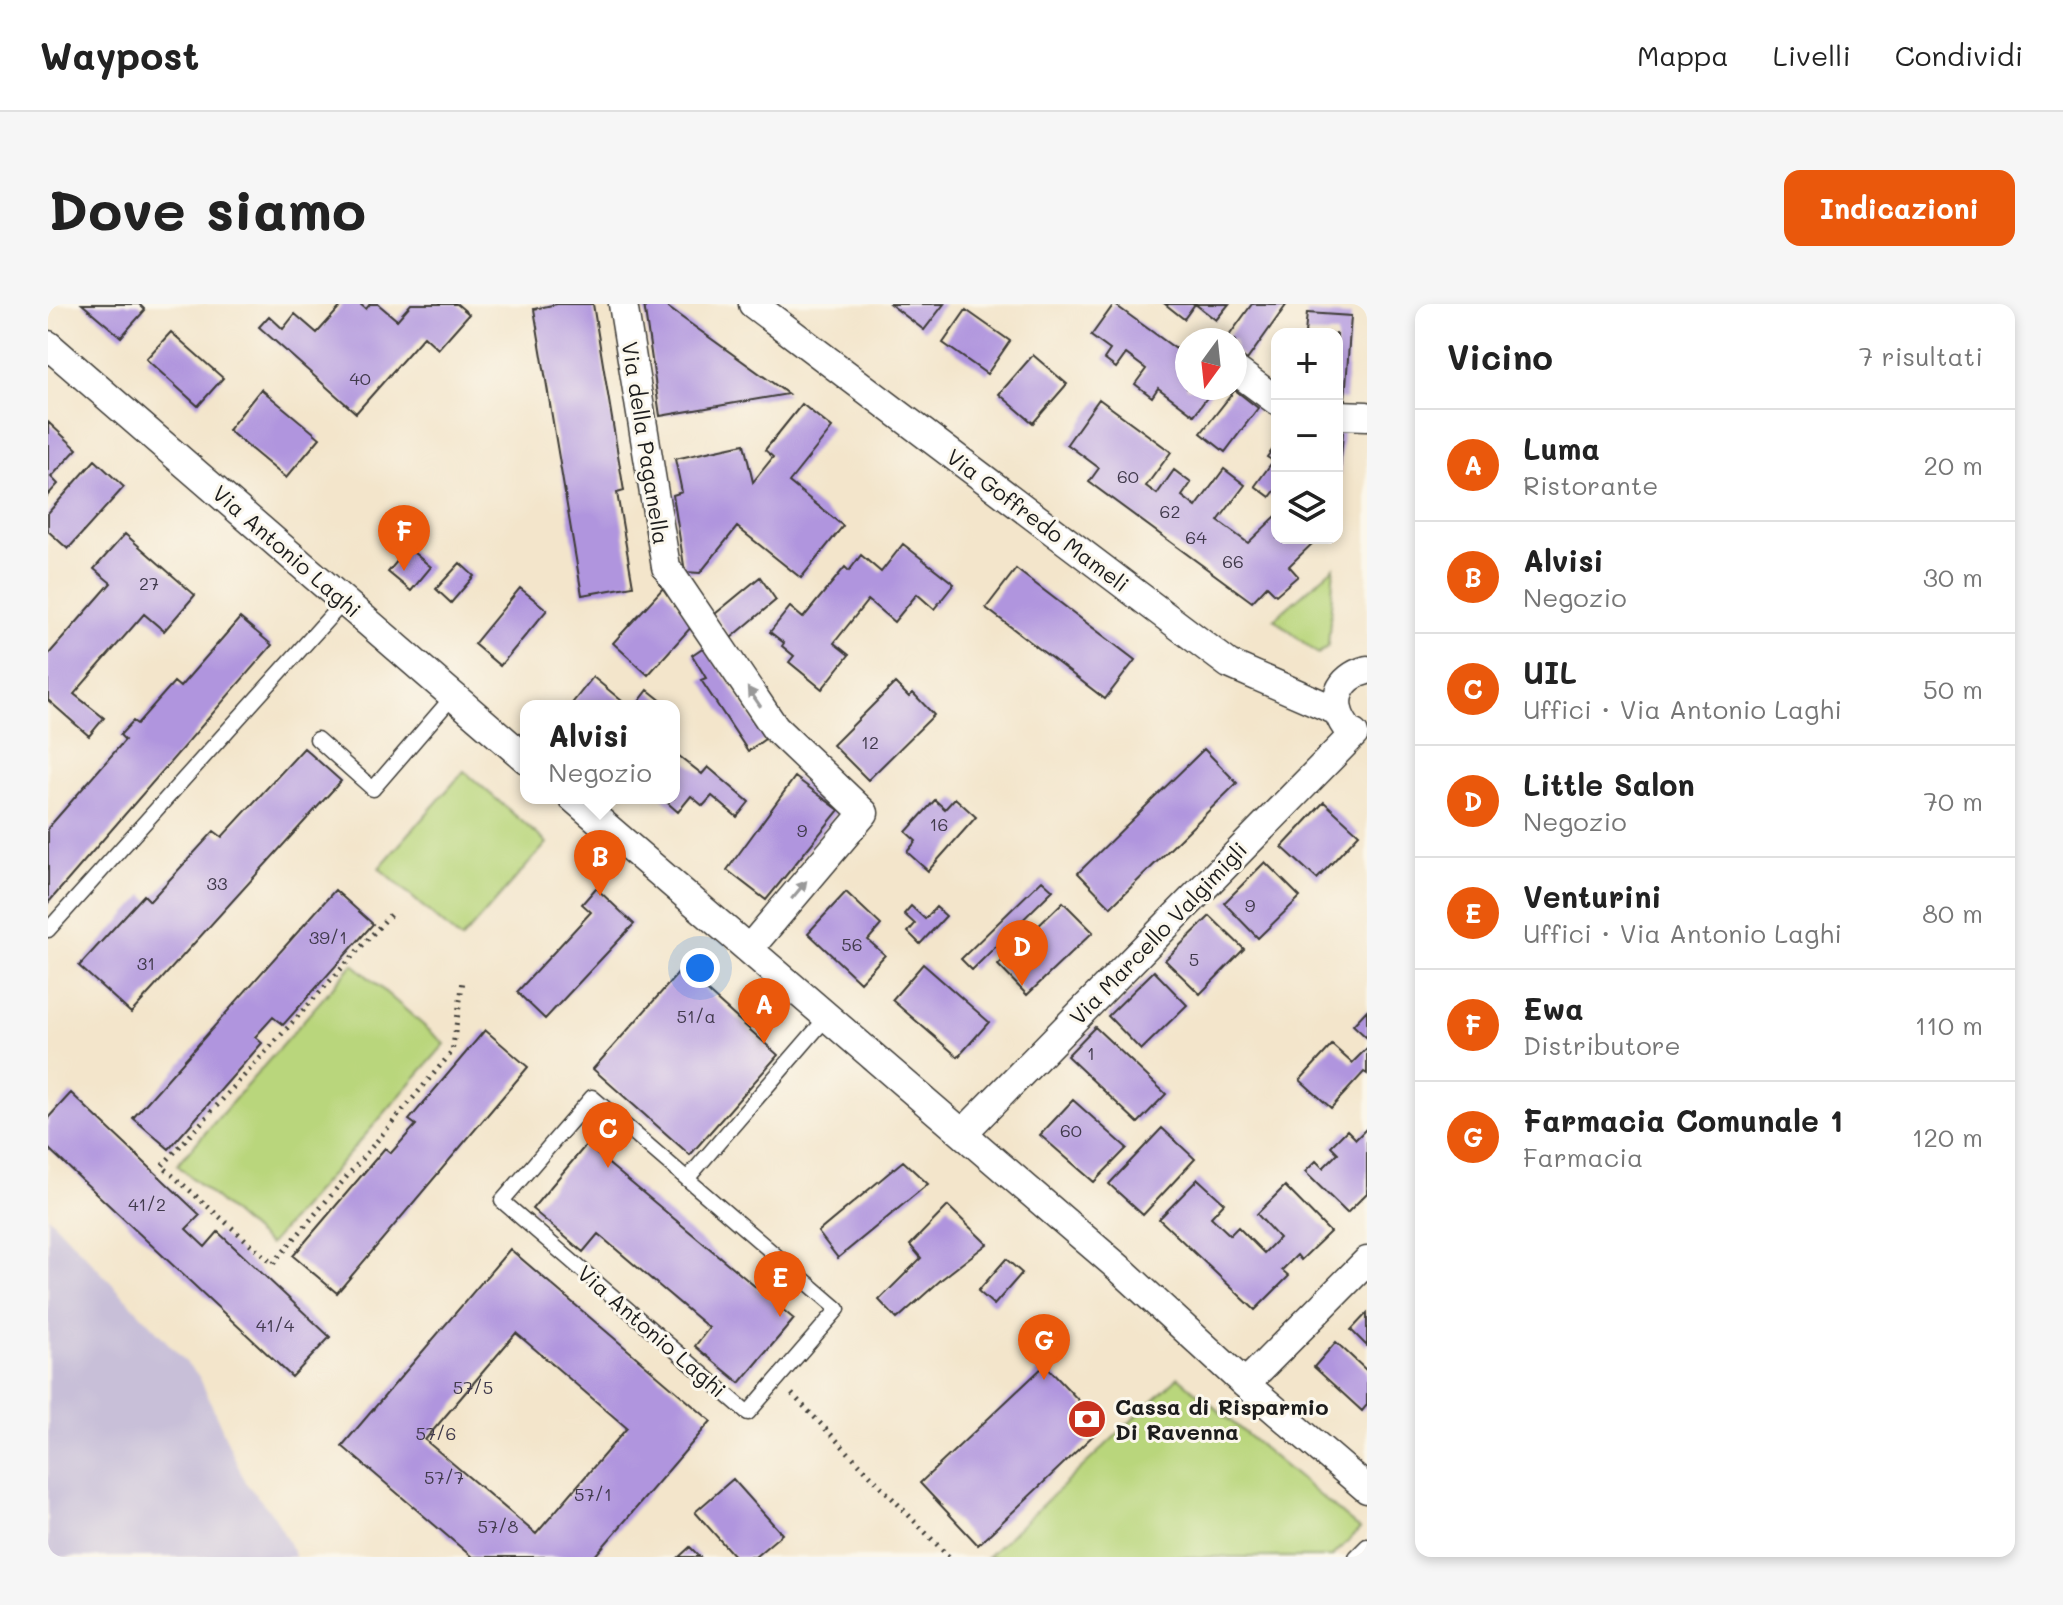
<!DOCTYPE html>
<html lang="it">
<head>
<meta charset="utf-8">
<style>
  :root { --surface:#fff; --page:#f6f6f6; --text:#222; --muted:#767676; --line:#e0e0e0; --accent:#ea580c }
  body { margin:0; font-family:Mali,sans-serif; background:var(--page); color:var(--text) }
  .controls { position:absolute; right:24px; top:24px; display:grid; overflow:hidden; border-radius:16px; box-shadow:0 4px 12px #0003 }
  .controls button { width:72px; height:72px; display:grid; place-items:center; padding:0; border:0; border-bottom:2px solid var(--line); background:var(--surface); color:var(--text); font:40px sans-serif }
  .compass { position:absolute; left:1127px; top:24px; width:72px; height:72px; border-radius:50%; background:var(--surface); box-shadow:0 4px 12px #0003; rotate:195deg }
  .you { position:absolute; left:652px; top:664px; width:28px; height:28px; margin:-20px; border:6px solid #fff; border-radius:50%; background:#1a73e8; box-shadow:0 0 0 12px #1a73e833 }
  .badge { display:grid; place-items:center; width:52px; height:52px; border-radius:50%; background:var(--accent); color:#fff; font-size:26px; font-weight:700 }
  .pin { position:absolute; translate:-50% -66px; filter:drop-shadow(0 2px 4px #0008) }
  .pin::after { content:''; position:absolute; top:42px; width:28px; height:24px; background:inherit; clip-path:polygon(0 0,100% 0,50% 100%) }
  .popup { position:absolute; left:472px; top:396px; width:160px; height:104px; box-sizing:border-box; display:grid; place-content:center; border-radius:16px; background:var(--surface); filter:drop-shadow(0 2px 6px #0005); font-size:26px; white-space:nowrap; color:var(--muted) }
  .popup b { font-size:30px; color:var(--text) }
  .popup::after { content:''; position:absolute; left:50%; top:100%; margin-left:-16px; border:16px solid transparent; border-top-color:var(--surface) }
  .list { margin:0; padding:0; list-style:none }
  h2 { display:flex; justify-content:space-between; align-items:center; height:104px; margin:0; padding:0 32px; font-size:34px }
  h2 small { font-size:26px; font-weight:400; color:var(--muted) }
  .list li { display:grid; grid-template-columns:52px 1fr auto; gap:24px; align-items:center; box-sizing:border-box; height:112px; padding:0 32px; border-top:2px solid var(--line) }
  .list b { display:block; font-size:30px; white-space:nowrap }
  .list p { margin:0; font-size:26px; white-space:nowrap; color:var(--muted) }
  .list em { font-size:26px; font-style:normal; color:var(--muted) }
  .icon { flex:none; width:44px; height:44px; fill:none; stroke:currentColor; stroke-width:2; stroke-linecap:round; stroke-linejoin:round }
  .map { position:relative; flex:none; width:1319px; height:1253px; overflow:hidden; border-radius:16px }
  header { display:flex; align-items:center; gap:48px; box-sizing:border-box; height:112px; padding:0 40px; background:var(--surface); border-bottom:2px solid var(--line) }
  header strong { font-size:38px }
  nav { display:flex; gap:44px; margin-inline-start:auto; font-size:28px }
  .intro { display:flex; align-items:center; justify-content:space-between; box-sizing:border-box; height:192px; padding:0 48px }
  h1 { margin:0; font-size:56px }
  .button { padding:20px 36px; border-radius:16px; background:var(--accent); color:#fff; font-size:28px; font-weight:700 }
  main { display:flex; gap:48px; padding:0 48px }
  aside { flex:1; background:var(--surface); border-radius:16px; box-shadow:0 4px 12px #0003 }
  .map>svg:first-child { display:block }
</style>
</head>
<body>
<header>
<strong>Waypost</strong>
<nav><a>Mappa</a><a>Livelli</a><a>Condividi</a></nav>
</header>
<div class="intro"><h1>Dove siamo</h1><a class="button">Indicazioni</a></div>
<main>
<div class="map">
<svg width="1319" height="1253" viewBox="0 0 1319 1253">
  <rect width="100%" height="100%" fill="#fbf7ec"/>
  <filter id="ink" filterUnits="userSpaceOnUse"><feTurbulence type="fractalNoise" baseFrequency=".0125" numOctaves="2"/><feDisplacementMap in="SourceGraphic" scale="16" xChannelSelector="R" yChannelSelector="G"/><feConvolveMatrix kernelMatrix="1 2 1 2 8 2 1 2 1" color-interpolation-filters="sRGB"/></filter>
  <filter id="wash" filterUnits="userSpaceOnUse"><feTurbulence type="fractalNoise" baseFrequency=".006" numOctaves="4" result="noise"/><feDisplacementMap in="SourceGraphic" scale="32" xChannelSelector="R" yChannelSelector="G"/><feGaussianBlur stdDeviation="1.8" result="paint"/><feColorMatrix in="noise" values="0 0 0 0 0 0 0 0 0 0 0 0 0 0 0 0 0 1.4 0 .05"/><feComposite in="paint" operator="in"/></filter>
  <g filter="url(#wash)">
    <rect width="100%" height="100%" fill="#f3e5cb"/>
    <path fill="#c8bfd8" d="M0,912L151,1072L197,1178L227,1213L248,1253H0Z"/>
    <path fill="#b9d67c" stroke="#6a794c" stroke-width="2" d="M1286,263L1280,342L1270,350L1226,315Z
      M416,467L499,539L413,636L331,564Z
      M305,660L397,740L221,941L129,861Z
      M1130,1073L1312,1225L1284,1253H939Z"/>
    <g id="blocks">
      <path fill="#b095de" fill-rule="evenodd" d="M34,0H91L97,6L73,33Z
        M295,0H312L318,5L322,0H330L349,16L363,0H409L421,10L390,45L376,32L308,109L211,23L221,12L235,25L247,10L269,29Z
        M509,0H545L576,187L569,189L585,282L534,291L486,5Z
        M596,0H615L740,90L612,112Z
        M842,0H896L876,26Z
        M1066,0L1139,53V84H1166L1146,111L1110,84L1104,93L1087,80L1098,65L1078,50L1068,64L1056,55L1062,46L1043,32Z
        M1117,0H1181L1168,16L1147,0L1136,15Z
        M1204,0H1239L1199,56L1187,47V36H1178Z
        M918,6L962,37L939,70L895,39Z
        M1259,9L1303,12L1297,96L1289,95V30H1257Z
        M123,28L175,74L150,102L98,55Z
        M985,51L1019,80L985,119L951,90Z
        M213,85L272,134L238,174L180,126Z
        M1187,86L1210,104L1177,148L1153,129Z
        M1051,95L1123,148L1098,182L1109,190L1126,166L1143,179L1134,192L1148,203L1176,165L1197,181L1170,217L1200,239L1229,211V234H1270L1241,262L1250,272L1228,291L1219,282L1204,298L1041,178L1051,164L1019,140Z
        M754,100L784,124L741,178L795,222L753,274L689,223L652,269L637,268L625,191L634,188L627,155L696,140L705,178L725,153L717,146Z
        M0,118L29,145L3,173L10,180L0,191Z
        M1289,128H1295L1291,181H1289Z
        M1225,145H1229V184L1222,193L1207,182L1225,157L1219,153Z
        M47,156L76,183L20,245L0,227V209Z
        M77,230L147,291L116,327L96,310L26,390L56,414L41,432L0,396V351L63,279L46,265Z
        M855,240L906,280L886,305L869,290L846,318L820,296L786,339L801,351L774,385L741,358L746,352L734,342L736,339L722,328L742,303L755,314L797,263L801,267L813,251L833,268Z
        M360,244L383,263L363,287L340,268Z
        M412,259L426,272L403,299L388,285Z
        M968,265L1087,356L1057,395L938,304Z
        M712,273L728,296L683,334L667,310Z
        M616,283L645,321L600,371L565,339Z
        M472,284L499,306L452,362L426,340Z
        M192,314L224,341L0,599V524L77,436L72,431L85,417L89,420L126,378L132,383Z
        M656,343L717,435L700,447L653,376L658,374L644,351Z
        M545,373L580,402H522Z
        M847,379L861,393L865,389L886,411L820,476L785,441Z
        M600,386L620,402H594L590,399Z
        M256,444L293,477L83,709L31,662L96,591L102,597L166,527L174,533Z
        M1156,445L1189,479L1063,603L1030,569Z
        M626,448L654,470L660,463L701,498L689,513L664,492L655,502L643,492L630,508L614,494H626Z
        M747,473L791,506L718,596L679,566Z
        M907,494L928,513L880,567L859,548L868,537L858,528L887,496L897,505Z
        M1276,498L1311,530L1269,575L1234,543Z
        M1217,558L1252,593L1210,634L1176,599Z
        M994,576L1005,586L924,666L913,655Z
        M548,584L586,620L497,715L469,688L543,608L534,600Z
        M287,586L325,620L235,721L225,713L207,733L214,739L121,845L85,814Z
        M798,588L833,621L820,636L837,651L812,678L760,629Z
        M1015,598L1045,628L979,691L950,661Z
        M863,602L877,615L888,603L898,612L872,640L860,628L867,620L856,610Z
        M1162,612L1196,645L1152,690L1117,656Z
        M875,660L941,718L910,753L844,696Z
        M634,665L730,751L642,851L545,765Z
        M1106,667L1139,701L1093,746L1060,712Z
        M1319,706V734L1305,721Z
        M1047,723L1118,790L1090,819L1019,752Z
        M437,726L480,763L289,989L245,952L337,844L343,849L368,821L361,816Z
        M1284,741L1304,759L1319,744V770L1316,768L1283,804L1252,776Z
        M23,789L152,911L138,925L157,943L170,928L282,1033L244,1073L0,844V814Z
        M1025,796L1079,844L1046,878L992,831Z
        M1114,824L1147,855L1095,911L1061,880Z
        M1319,824V889L1299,909L1257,868L1268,857L1275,864L1290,849L1283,842L1299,826L1308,835Z
        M538,841L746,1015L692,1079L647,1042L661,1024L550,930L535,948L484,905Z
        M855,857L880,880L790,954L770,928Z
        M1150,875L1176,899L1163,913L1182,931L1190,923L1216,949L1231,934L1209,910L1237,882L1282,928L1253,956L1249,951L1234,966L1241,972L1207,1006L1111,915Z
        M900,902L939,940L894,975L849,1015L831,996L873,954L862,941Z
        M462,945L663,1117L546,1253H424L294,1142ZM468,1029L579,1124L488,1230L377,1136Z
        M958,955L974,969L946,1001L930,987Z
        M1319,1009V1042L1303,1026Z
        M1288,1038L1319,1067V1101L1314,1107L1266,1063Z
        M997,1061L1055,1122L930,1241L872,1179Z
        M685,1175L734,1230L707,1253H687L647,1208Z
        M642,1243L652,1253H631Z"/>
    </g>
  </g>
  <g filter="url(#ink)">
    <use href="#blocks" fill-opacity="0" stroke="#3c3a36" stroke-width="2"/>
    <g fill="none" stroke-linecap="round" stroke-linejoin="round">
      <defs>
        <path id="lane" d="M269,435L325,485L406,391
          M0,626L297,296
          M544,793L790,1005L700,1109L454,897Z
          M639,875L779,713
          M1308,1253L1319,1242"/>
        <path id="street" d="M575,0L618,263L727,424L816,509L701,645
          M705,0L1181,360L1289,407
          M0,41L478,455
          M1187,66L1229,97
          M1289,111L1319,112
          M1298,423C1280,398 1291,373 1319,366
          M525,494L1072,965L1197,1080L1319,1185
          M915,829L1306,430
          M1197,1080L1319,957"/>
      </defs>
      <use href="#lane" stroke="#3c3a36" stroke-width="17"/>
      <use href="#street" stroke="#3c3a36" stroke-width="31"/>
      <path stroke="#3c3a36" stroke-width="5" stroke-dasharray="2 6" stroke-linecap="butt" d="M342,611L114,862L225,960L404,748L415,677
        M744,1090L901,1253"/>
      <use href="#lane" stroke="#fff" stroke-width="14"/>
      <use href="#street" stroke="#fff" stroke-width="28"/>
    </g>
    <defs><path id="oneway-solid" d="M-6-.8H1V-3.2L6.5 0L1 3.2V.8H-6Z" transform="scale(2)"/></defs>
    <g fill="#999">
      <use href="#oneway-solid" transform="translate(706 393) rotate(-124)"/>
      <use href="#oneway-solid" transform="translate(751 586) rotate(-50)"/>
    </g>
  </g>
  <defs>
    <symbol id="bank-disc" viewBox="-11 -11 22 22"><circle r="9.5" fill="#c8321e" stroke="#fbf7ec"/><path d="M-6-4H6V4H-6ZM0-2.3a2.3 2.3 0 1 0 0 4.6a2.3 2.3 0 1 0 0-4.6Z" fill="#fff"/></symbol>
  </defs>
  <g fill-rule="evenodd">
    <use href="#bank-disc" x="1017" y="1093" width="44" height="44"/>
  </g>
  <g text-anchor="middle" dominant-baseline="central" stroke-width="6" stroke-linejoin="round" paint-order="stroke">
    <g font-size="18" fill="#413a4c">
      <text x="312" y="74">40</text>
      <text x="1080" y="172">60</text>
      <text x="1122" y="207">62</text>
      <text x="1148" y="233">64</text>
      <text x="1185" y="257">66</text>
      <text x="101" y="279">27</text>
      <text x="822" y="438">12</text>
      <text x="891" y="520">16</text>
      <text x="754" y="526">9</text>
      <text x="169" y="579">33</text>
      <text x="1202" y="601">9</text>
      <text x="280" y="633">39/1</text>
      <text x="804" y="640">56</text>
      <text x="1146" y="655">5</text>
      <text x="98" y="659">31</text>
      <text x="648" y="712">51/a</text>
      <text x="1043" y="749">1</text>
      <text x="1023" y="826">60</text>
      <text x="99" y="900">41/2</text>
      <text x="227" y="1021">41/4</text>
      <text x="425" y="1083">57/5</text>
      <text x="388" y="1129">57/6</text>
      <text x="396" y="1173">57/7</text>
      <text x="545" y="1190">57/1</text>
      <text x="450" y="1222">57/8</text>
    </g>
    <g font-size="22" fill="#1c1c1c" stroke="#fbf7ec">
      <text transform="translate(598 139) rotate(81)">Via della Paganella</text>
      <text transform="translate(990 216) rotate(37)">Via Goffredo Mameli</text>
      <text transform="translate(239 247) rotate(41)">Via Antonio Laghi</text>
      <text transform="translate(1110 629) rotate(-46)">Via Marcello Valgimigli</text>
      <text transform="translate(604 1027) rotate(41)">Via Antonio Laghi</text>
    </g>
    <g font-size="22" font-weight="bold" fill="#1c1c1c" stroke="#fbf7ec" text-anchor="start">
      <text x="1067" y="1102">Cassa di Risparmio<tspan x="1067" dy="25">Di Ravenna</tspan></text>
    </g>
  </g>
</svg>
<div class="controls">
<button>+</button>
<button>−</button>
<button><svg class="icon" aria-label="layers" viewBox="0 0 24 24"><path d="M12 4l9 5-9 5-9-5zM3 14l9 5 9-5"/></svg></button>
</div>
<svg class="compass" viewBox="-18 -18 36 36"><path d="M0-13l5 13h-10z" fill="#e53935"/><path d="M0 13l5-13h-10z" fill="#767676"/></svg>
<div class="you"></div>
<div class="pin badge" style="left:716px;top:740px">A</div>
<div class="pin badge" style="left:552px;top:592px">B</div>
<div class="popup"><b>Alvisi</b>Negozio</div>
<div class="pin badge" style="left:560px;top:864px">C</div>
<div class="pin badge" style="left:974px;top:682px">D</div>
<div class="pin badge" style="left:732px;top:1013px">E</div>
<div class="pin badge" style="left:356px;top:267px">F</div>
<div class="pin badge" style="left:996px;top:1076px">G</div>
</div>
<aside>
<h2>Vicino<small>7 risultati</small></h2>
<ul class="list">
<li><span class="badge">A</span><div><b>Luma</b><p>Ristorante</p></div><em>20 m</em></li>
<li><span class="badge">B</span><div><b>Alvisi</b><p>Negozio</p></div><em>30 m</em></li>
<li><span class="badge">C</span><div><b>UIL</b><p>Uffici · Via Antonio Laghi</p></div><em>50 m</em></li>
<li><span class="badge">D</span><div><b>Little Salon</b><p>Negozio</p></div><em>70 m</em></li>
<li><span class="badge">E</span><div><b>Venturini</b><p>Uffici · Via Antonio Laghi</p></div><em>80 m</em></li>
<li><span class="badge">F</span><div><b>Ewa</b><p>Distributore</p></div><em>110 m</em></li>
<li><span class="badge">G</span><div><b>Farmacia Comunale 1</b><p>Farmacia</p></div><em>120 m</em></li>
</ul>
</aside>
</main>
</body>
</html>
